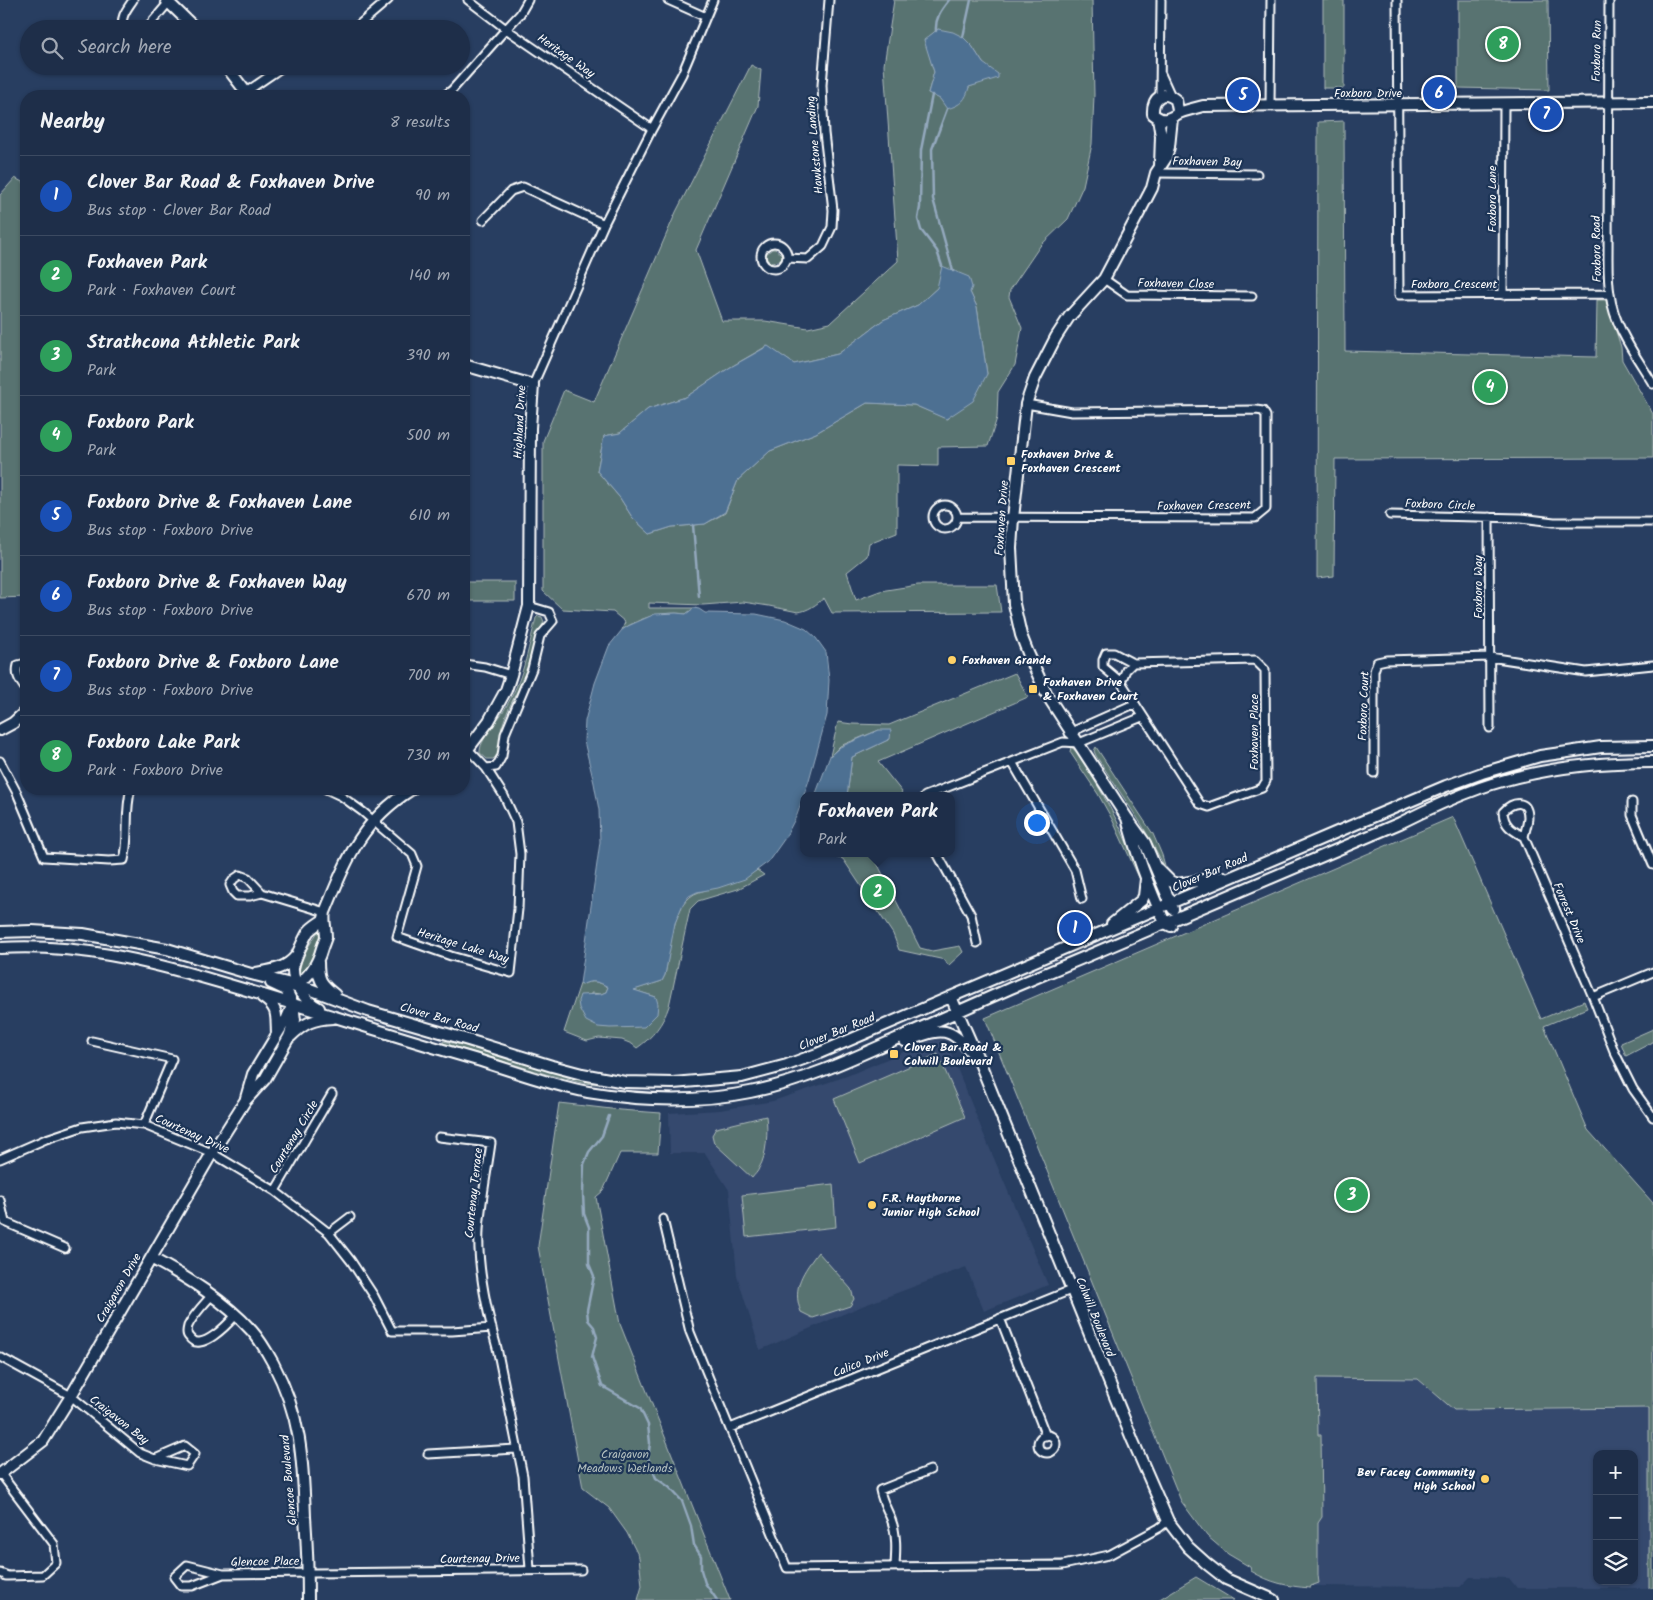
<!DOCTYPE html>
<html lang="en">
<head>
<meta charset="utf-8">
<style>
  :root { --surface:#1e2e49; --page:#2b3a53; --text:#f1f3f6; --muted:#a1a8b4; --line:#3c4a61; --accent:#ffd166 }
  body { margin:0; font-family:Kalam,sans-serif; background:var(--page); color:var(--text) }
  .controls { position:absolute; right:15px; bottom:15px; display:grid; overflow:hidden; border-radius:10px; box-shadow:0 1px 4px #0004 }
  .controls button { width:45px; height:45px; display:grid; place-items:center; padding:0; border:0; border-bottom:1px solid var(--line); background:var(--surface); color:var(--text); font:25px sans-serif }
  .you { position:absolute; left:1036px; top:822px; width:18px; height:18px; margin:-12px; border:4px solid #fff; border-radius:50%; background:#1a73e8; box-shadow:0 0 0 8px #1a73e833 }
  .badge { display:grid; place-items:center; width:32px; height:32px; border-radius:50%; background:var(--accent); color:#fff; font-size:16px; font-weight:700 }
  .pin { position:absolute; translate:-50% -50%; border:2px solid #fff; box-shadow:0 1px 5px #0006 }
  .popup { position:absolute; left:800px; top:792px; width:155px; height:65px; box-sizing:border-box; display:grid; place-content:center; border-radius:10px; background:var(--surface); filter:drop-shadow(0 1px 4px #0005); font-size:16px; white-space:nowrap; color:var(--muted) }
  .popup b { font-size:19px; color:var(--text) }
  .popup::after { content:''; position:absolute; left:50%; top:100%; margin-left:-10px; border:10px solid transparent; border-top-color:var(--surface) }
  .list { margin:0; padding:0; list-style:none }
  h2 { display:flex; justify-content:space-between; align-items:center; height:65px; margin:0; padding:0 20px; font-size:21px }
  h2 small { font-size:16px; font-weight:400; color:var(--muted) }
  .list li { display:grid; grid-template-columns:32px 1fr auto; gap:15px; align-items:center; box-sizing:border-box; height:80px; padding:0 20px; border-top:1px solid var(--line) }
  .list b { display:block; font-size:19px; white-space:nowrap }
  .list p { margin:0; font-size:16px; white-space:nowrap; color:var(--muted) }
  .list em { font-size:16px; font-style:normal; color:var(--muted) }
  .icon { flex:none; width:28px; height:28px; fill:none; stroke:currentColor; stroke-width:2; stroke-linecap:round; stroke-linejoin:round }
  .map { position:relative; flex:none; width:1653px; height:1600px; overflow:hidden }
  .search { position:absolute; background:var(--surface); box-shadow:0 1px 4px #0004; left:20px; top:20px; width:450px; height:55px; display:flex; align-items:center; gap:12px; box-sizing:border-box; padding:0 18px; border-radius:28px; color:var(--muted); font-size:19px }
  .panel { position:absolute; background:var(--surface); box-shadow:0 1px 4px #0004; left:20px; top:90px; width:450px; height:705px; border-radius:20px }
  .map>svg:first-child { display:block }
</style>
</head>
<body>
<div class="map">
<svg width="1653" height="1600" viewBox="0 0 1653 1600">
  <rect width="100%" height="100%" fill="#283e61"/>
  <filter id="ink" filterUnits="userSpaceOnUse"><feTurbulence type="fractalNoise" baseFrequency=".02" numOctaves="2"/><feDisplacementMap in="SourceGraphic" scale="10" xChannelSelector="R" yChannelSelector="G"/><feConvolveMatrix kernelMatrix="1 2 1 2 8 2 1 2 1" color-interpolation-filters="sRGB"/></filter>
  <g filter="url(#ink)">
    <path fill="#35496e" fill-rule="evenodd" d="M934,1039L946,1041L984,1135L1048,1285L984,1311L966,1267L862,1306L760,1350L737,1275L729,1190L705,1153H670L669,1113L720,1110L773,1101L847,1076Z
      M1313,1378L1418,1379L1455,1410L1649,1408V1588H1517L1509,1578L1470,1577L1460,1587L1311,1586ZM1597,1454H1634V1581H1597Z"/>
    <path fill="#587371" stroke="#acb9b8" fill-rule="evenodd" d="M894,0H1092L1094,95L1092,144L1083,186L1068,219L1040,246L1010,290L1009,297L1022,328L1015,365L998,392L997,418L988,446L938,447V466L897,465V532L869,543L867,556L847,572L856,600L880,591L918,585H997L1001,612L832,613L824,598C817,604 808,611 798,612L769,606L743,602L703,605L649,603V608H694L686,614C664,611 640,617 622,630L625,622L613,612L562,609L543,591V441L564,390L594,402L676,212L751,65L761,70L758,106L696,250L722,321H765L808,328L830,323L898,261L884,65ZM938,29L972,46L983,63L980,83L969,87L928,93L934,72L925,40ZM937,288L970,292L977,307L987,374L947,419L914,405L867,403L816,433L770,451L738,480L725,513L705,524L672,527L650,534L632,517L620,498L597,471L604,436L620,433L648,409L686,397L729,368L767,346L794,364L838,354L883,320L918,305Z
      M1323,0H1344V88H1323Z
      M1458,0H1548L1549,90L1458,88Z
      M1344,121L1345,351L1596,357L1597,300H1606L1621,347L1622,360L1653,414V458L1335,459L1334,576L1317,578L1318,122Z
      M15,178L26,184V597L0,598V195Z
      M772,249H775L784,256L783,259L772,263L767,260L766,254Z
      M464,582H515V601H464Z
      M538,616L542,617L544,622C533,640 531,657 524,676C517,693 507,709 502,727C500,737 501,754 493,759H487L480,753C479,740 497,722 504,710C524,678 527,653 536,618Z
      M1015,673L1028,697L878,762L902,792L899,796H847L852,757L890,739L879,730L840,746L830,756L838,722L852,724L889,725Z
      M1071,747L1077,752C1096,782 1113,810 1127,843C1133,856 1139,868 1141,882L1112,819L1098,794L1070,752Z
      M1096,747L1153,834L1162,855L1166,869L1142,825L1096,756L1094,751Z
      M1453,817L1541,1019L1584,1001L1587,1008L1544,1026L1588,1130L1653,1203V1588H1649V1408L1454,1410L1418,1379L1317,1378L1318,1435H1321L1322,1517L1318,1523V1575L1319,1583L1311,1586L1310,1588C1286,1586 1271,1583 1251,1571L1250,1567L1228,1554L1207,1536L1181,1501L985,1018Z
      M816,853H872L920,948L932,951L960,946L963,952L949,965L947,964L945,960L899,950L893,934L843,859Z
      M757,870L764,875L738,889L698,901L690,909L669,1006C663,1024 653,1037 637,1048L632,1044L622,1040L599,1038L587,1041L564,1032L580,984L582,985C591,979 599,982 608,987L606,992L601,994L591,993L592,1024C607,1031 622,1024 637,1027L656,997L633,990L662,981L665,975C670,952 672,900 699,892C721,885 736,885 757,870Z
      M319,930H321L322,934L313,964L301,975L299,972L303,955Z
      M1653,1029V1042L1626,1056L1621,1043Z
      M443,1041L482,1049L611,1084V1085L582,1083L546,1074L443,1043Z
      M938,1054L965,1117L860,1163L834,1099Z
      M559,1103L620,1110L661,1113L658,1153H620L603,1191L596,1197L620,1324L730,1600H638L642,1586L639,1557L627,1533L609,1508L583,1488L538,1246Z
      M766,1116C768,1130 767,1156 759,1168C758,1172 754,1175 752,1178L714,1143L712,1135L716,1128Z
      M833,1184L836,1227L746,1237L742,1195Z
      M818,1252L851,1289L854,1299L850,1306L813,1318L801,1312C791,1287 804,1271 818,1252Z
      M1196,1577L1234,1600H1158Z"/>
    <path fill="#4d7092" stroke="#94a9be" d="M938,29L953,32L963,37L972,46L983,63L998,74V78L969,87C966,100 961,105 947,109L940,99L928,93L934,72L924,40Z
      M942,266L969,277L972,287L970,292L977,307L987,374L973,401L946,419L914,405L867,403L816,433L770,451L738,480L725,512L705,524L672,527L650,534L632,517L620,498L597,471L604,436L620,433L648,409L686,397L729,368L768,346L794,364L838,354L883,320L918,305L937,288Z
      M694,608L699,609L705,613L756,614L785,620L806,629L816,638L826,652L829,680L827,715L809,780L797,815L785,838L768,862L745,879L718,888L697,892L689,896L683,904L675,923L665,975L662,981L634,990L656,997L658,1004L657,1014L644,1027L610,1028L598,1027L586,1021L579,1008L578,1001L580,995L601,994L606,992L608,987C600,982 591,979 582,985L580,984L600,842L599,810L594,783L584,741L585,721L595,683L609,646L622,630L628,626L655,614L676,613L686,614Z
      M879,730H891L890,739L852,757L847,796H815L830,756L840,747Z"/>
    <g fill="none" stroke-linecap="round" stroke-linejoin="round">
      <path stroke="#94a9be" stroke-width="2.5" d="M936,31C935,18 941,10 949,0
        M963,37L971,0
        M932,95L921,150L920,207L918,219L921,230L937,251L942,266
        M947,109L932,149L933,199L953,271
        M693,525L699,597
        M609,1116L602,1136L589,1152L584,1164L583,1194L584,1214L589,1227V1264L594,1276L587,1310L588,1320L594,1327L597,1337L592,1357L602,1386L640,1408L648,1425L650,1443L648,1458L656,1478L669,1487L682,1501L691,1526L694,1545L701,1556V1570L705,1583L717,1600"/>
      <defs>
        <path id="street" d="M468,0L506,29L652,129
          M668,0L706,17
          M1397,0L1399,295L1610,294
          M1609,0L1608,259C1608,270 1608,282 1610,294C1614,327 1636,356 1653,384
          M124,29C119,18 127,9 133,0
          M146,29L169,2
          M354,29L388,0
          M1161,74L1171,96
          M246,92L284,66
          M444,96L452,90L506,29L520,14L528,0
          M1160,96L1161,0
          M1270,105L1271,0
          M1156,173L1257,174
          M483,220L511,191L523,187L604,224
          M761 256a13 13 0 1 1 26 0a13 13 0 1 1-26 0Z
          M787,258L808,259L823,246L832,227L833,210L824,133L822,85L829,0
          M1104,279L1127,295L1252,296
          M1503,295L1504,104
          M533,385L604,224L652,129L682,74L713,0
          M933 517a12 12 0 1 1 24 0a12 12 0 1 1-24 0Z
          M1390,515L1521,518L1554,522H1653
          M957,517L1255,518L1266,509V416L1263,411L1256,410L1072,412L1026,404
          M1489,517L1490,728
          M26,663L18,665C15,676 20,681 26,690
          M464,664L485,667L511,675
          M1121,682L1200,804L1209,807L1217,804L1262,788L1266,781L1265,670L1255,660L1133,663L1114,653H1106L1103,660V667L1121,682L1126,670L1133,663
          M1069,733L1134,704
          M0,761L17,793L44,857L109,861L124,860C130,837 124,812 131,789
          M1012,762L1075,870L1082,899
          M486,768L496,767L502,756L505,734L532,669L540,636L553,621L549,612L529,606
          M1374,773V671L1377,662L1386,660L1490,657L1586,672L1653,665
          M326,789L341,796L363,812L412,854L417,866L397,937L451,956L511,973L518,909L520,854L516,822L504,796L486,768L468,749
          M925,796L1063,742L1079,743L1142,717
          M1632,802V815L1653,865
          M1524,837C1512,830 1504,826 1503,812C1512,802 1528,798 1528,817C1528,823 1525,831 1524,837L1593,997L1614,1051L1633,1089L1653,1117
          M937,853L971,915L977,943
          M240,875L248,878L262,893L250,896H237L233,892L230,885L234,879Z
          M262,893L325,912
          M1593,997L1653,972
          M92,1041L172,1059L144,1125
          M439,1137L491,1143C487,1172 481,1201 479,1230C477,1268 487,1312 497,1348L523,1476L530,1569
          M0,1159L46,1139L82,1127L116,1122L144,1125L212,1153L275,1191L329,1233L351,1261L374,1296L392,1331H452L492,1328
          M275,1191L332,1094
          M0,1200L5,1222L65,1248
          M663,1219L690,1332L787,1568L1063,1565L1109,1555L1159,1528L1168,1521
          M329,1233L350,1217
          M212,1295C204,1304 193,1315 188,1326C187,1330 186,1334 189,1337C200,1354 228,1324 236,1315
          M1000,1318L1046,1436
          M0,1357L71,1396L140,1453L155,1459L187,1466L195,1454L185,1446L155,1459
          M730,1428L1071,1290
          M1038 1444a9 9 0 1 1 18 0a9 9 0 1 1-18 0Z
          M428,1454L517,1449
          M1,1474L54,1544L56,1563L43,1575L8,1576
          M895,1566C896,1550 897,1534 891,1519C887,1509 882,1501 880,1490L930,1470
          M0,1573L8,1576H6
          M223,1574L192,1586H181L174,1577L187,1565L223,1574L581,1570"/>
        <path id="secondary" d="M166,0L196,29
          M226,66L249,96
          M1177,114L1178,110L1176,100C1163,89 1152,98 1153,114C1164,123 1168,119 1179,113C1187,110 1195,108 1203,106L1653,102
          M1158,118L1161,136L1160,166
          M1172,118L1169,147L1166,158L1156,173L1152,188L1139,213L1104,279L1069,317L1056,337L1035,378L1026,404L1013,518L1011,548L1014,604L1021,635L1028,653L1047,695L1127,818L1145,843L1173,909
          M464,365L533,385L530,428L529,606L511,675L506,690L489,721L468,749L464,752
          M0,730L13,723L26,711
          M1127,818C1136,854 1150,890 1165,923L1171,926
          M1158,869L1170,881L1177,884L1223,877
          M1112,924L1142,900L1144,896L1146,879
          M0,932L32,931L83,934L167,949L251,974L307,988L368,1011L468,1040L552,1066L582,1074L625,1082L673,1083L742,1077L787,1065L817,1054L1351,826L1446,786L1482,773L1540,756L1568,752L1601,747L1653,746
          M0,948C75,943 148,961 219,982C306,1007 393,1036 481,1061C516,1072 551,1085 588,1092C642,1101 696,1103 750,1092C811,1080 866,1052 923,1027C952,1014 981,1001 1011,988C1141,934 1270,878 1400,823C1426,810 1452,798 1480,788C1535,769 1595,762 1653,762
          M318,962C318,980 321,984 335,995
          M256,973C273,970 285,969 296,956
          M295,987C309,976 317,966 322,948C323,945 325,940 326,937C326,928 323,921 325,912C347,859 360,822 412,789
          M262,997C279,1008 276,1015 277,1034
          M951,997L980,1063L1133,1441L1168,1521L1188,1547L1207,1564L1226,1579L1274,1600
          M319,1008C305,1001 292,984 293,968C294,960 304,939 308,932C312,927 319,923 323,920
          M290,1037C304,1023 313,1019 333,1018
          M905,1041C938,1031 946,1022 971,1052
          M246,1098L253,1074L287,1018L293,1004
          M151,1258C188,1278 224,1300 252,1331C260,1340 267,1352 273,1363C301,1416 303,1458 305,1517C307,1544 308,1572 308,1600
          M0,1474L43,1441L71,1396L212,1153L245,1101L265,1079L289,1037L295,1020L293,1004L286,990L271,983"/>
      </defs>
      <use href="#street" stroke="#fff" stroke-width="11"/>
      <use href="#secondary" stroke="#fff" stroke-width="14"/>
      <use href="#street" stroke="#1d3557" stroke-width="7"/>
      <use href="#secondary" stroke="#1d3557" stroke-width="10"/>
    </g>
  </g>
  <g fill="#ffd166" stroke="#1d3557" stroke-width="2">
    <rect x="1006" y="456" width="10" height="10" rx="2.5"/>
    <circle cx="952" cy="660" r="5"/>
    <rect x="1028" y="684" width="10" height="10" rx="2.5"/>
    <rect x="889" y="1049" width="10" height="10" rx="2.5"/>
    <circle cx="872" cy="1205" r="5"/>
    <circle cx="1485" cy="1479" r="5"/>
  </g>
  <g text-anchor="middle" dominant-baseline="central" stroke-width="4.5" stroke-linejoin="round" paint-order="stroke">
    <g font-size="12" fill="#fff" stroke="#1d3557">
      <text transform="translate(1597 51) rotate(-89)">Foxboro Run</text>
      <text transform="translate(566 56) rotate(35)">Heritage Way</text>
      <text x="1368" y="93">Foxboro Drive</text>
      <text transform="translate(815 145) rotate(-95)">Hawkstone Landing</text>
      <text transform="translate(1207 162) rotate(1)">Foxhaven Bay</text>
      <text transform="translate(1492 199) rotate(-90)">Foxboro Lane</text>
      <text transform="translate(1597 249) rotate(-91)">Foxboro Road</text>
      <text transform="translate(1176 284) rotate(1)">Foxhaven Close</text>
      <text x="1454" y="284">Foxboro Crescent</text>
      <text transform="translate(520 422) rotate(-87)">Highland Drive</text>
      <text transform="translate(1440 505) rotate(2)">Foxboro Circle</text>
      <text transform="translate(1204 506) rotate(-1)">Foxhaven Crescent</text>
      <text transform="translate(1002 518) rotate(-86)">Foxhaven Drive</text>
      <text transform="translate(1478 587) rotate(-90)">Foxboro Way</text>
      <text transform="translate(1364 706) rotate(-88)">Foxboro Court</text>
      <text transform="translate(1254 732) rotate(-90)">Foxhaven Place</text>
      <text transform="translate(1210 873) rotate(-23)">Clover Bar Road</text>
      <text transform="translate(1569 913) rotate(67)">Forrest Drive</text>
      <text transform="translate(463 946) rotate(17)">Heritage Lake Way</text>
      <text transform="translate(439 1018) rotate(16)">Clover Bar Road</text>
      <text transform="translate(837 1032) rotate(-22)">Clover Bar Road</text>
      <text transform="translate(192 1134) rotate(24)">Courtenay Drive</text>
      <text transform="translate(294 1137) rotate(-59)">Courtenay Circle</text>
      <text transform="translate(474 1193) rotate(-84)">Courtenay Terrace</text>
      <text transform="translate(119 1288) rotate(-60)">Craigavon Drive</text>
      <text transform="translate(1095 1317) rotate(68)">Colwill Boulevard</text>
      <text transform="translate(861 1363) rotate(-22)">Calico Drive</text>
      <text transform="translate(119 1420) rotate(38)">Craigavon Bay</text>
      <text transform="translate(289 1480) rotate(-95)">Glencoe Boulevard</text>
      <text transform="translate(480 1559) rotate(-1)">Courtenay Drive</text>
      <text transform="translate(265 1562) rotate(-1)">Glencoe Place</text>
    </g>
    <g font-size="12" font-weight="bold" fill="#fff" stroke="#1d3557" text-anchor="start">
      <text x="1021" y="454">Foxhaven Drive &amp;<tspan x="1021" dy="14">Foxhaven Crescent</tspan></text>
      <text x="962" y="660">Foxhaven Grande</text>
      <text x="1043" y="682">Foxhaven Drive<tspan x="1043" dy="14">&amp; Foxhaven Court</tspan></text>
      <text x="904" y="1047">Clover Bar Road &amp;<tspan x="904" dy="14">Colwill Boulevard</tspan></text>
      <text x="882" y="1198">F.R. Haythorne<tspan x="882" dy="14">Junior High School</tspan></text>
      <text x="1475" y="1472" text-anchor="end">Bev Facey Community<tspan x="1475" dy="14">High School</tspan></text>
    </g>
    <g font-size="12" fill="#b4c0bf" stroke="#1d3557">
      <text x="625" y="1454">Craigavon<tspan x="625" dy="14">Meadows Wetlands</tspan></text>
    </g>
  </g>
</svg>
<div class="controls">
<button>+</button>
<button>−</button>
<button><svg class="icon" aria-label="layers" viewBox="0 0 24 24"><path d="M12 4l9 5-9 5-9-5zM3 14l9 5 9-5"/></svg></button>
</div>
<div class="you"></div>
<div class="pin badge" style="left:1075px;top:928px;background:#1a4fb4">1</div>
<div class="pin badge" style="left:878px;top:892px;background:#2e9e5b">2</div>
<div class="popup"><b>Foxhaven Park</b>Park</div>
<div class="pin badge" style="left:1352px;top:1195px;background:#2e9e5b">3</div>
<div class="pin badge" style="left:1490px;top:387px;background:#2e9e5b">4</div>
<div class="pin badge" style="left:1243px;top:95px;background:#1a4fb4">5</div>
<div class="pin badge" style="left:1439px;top:93px;background:#1a4fb4">6</div>
<div class="pin badge" style="left:1546px;top:114px;background:#1a4fb4">7</div>
<div class="pin badge" style="left:1503px;top:44px;background:#2e9e5b">8</div>
<div class="search"><svg class="icon" aria-label="search" viewBox="0 0 24 24"><circle cx="10" cy="10" r="6"/><path d="M15 15l6 6"/></svg>Search here</div>
<section class="panel">
<h2>Nearby<small>8 results</small></h2>
<ul class="list">
<li><span class="badge" style="background:#1a4fb4">1</span><div><b>Clover Bar Road &amp; Foxhaven Drive</b><p>Bus stop · Clover Bar Road</p></div><em>90 m</em></li>
<li><span class="badge" style="background:#2e9e5b">2</span><div><b>Foxhaven Park</b><p>Park · Foxhaven Court</p></div><em>140 m</em></li>
<li><span class="badge" style="background:#2e9e5b">3</span><div><b>Strathcona Athletic Park</b><p>Park</p></div><em>390 m</em></li>
<li><span class="badge" style="background:#2e9e5b">4</span><div><b>Foxboro Park</b><p>Park</p></div><em>500 m</em></li>
<li><span class="badge" style="background:#1a4fb4">5</span><div><b>Foxboro Drive &amp; Foxhaven Lane</b><p>Bus stop · Foxboro Drive</p></div><em>610 m</em></li>
<li><span class="badge" style="background:#1a4fb4">6</span><div><b>Foxboro Drive &amp; Foxhaven Way</b><p>Bus stop · Foxboro Drive</p></div><em>670 m</em></li>
<li><span class="badge" style="background:#1a4fb4">7</span><div><b>Foxboro Drive &amp; Foxboro Lane</b><p>Bus stop · Foxboro Drive</p></div><em>700 m</em></li>
<li><span class="badge" style="background:#2e9e5b">8</span><div><b>Foxboro Lake Park</b><p>Park · Foxboro Drive</p></div><em>730 m</em></li>
</ul>
</section>
</div>
</body>
</html>
